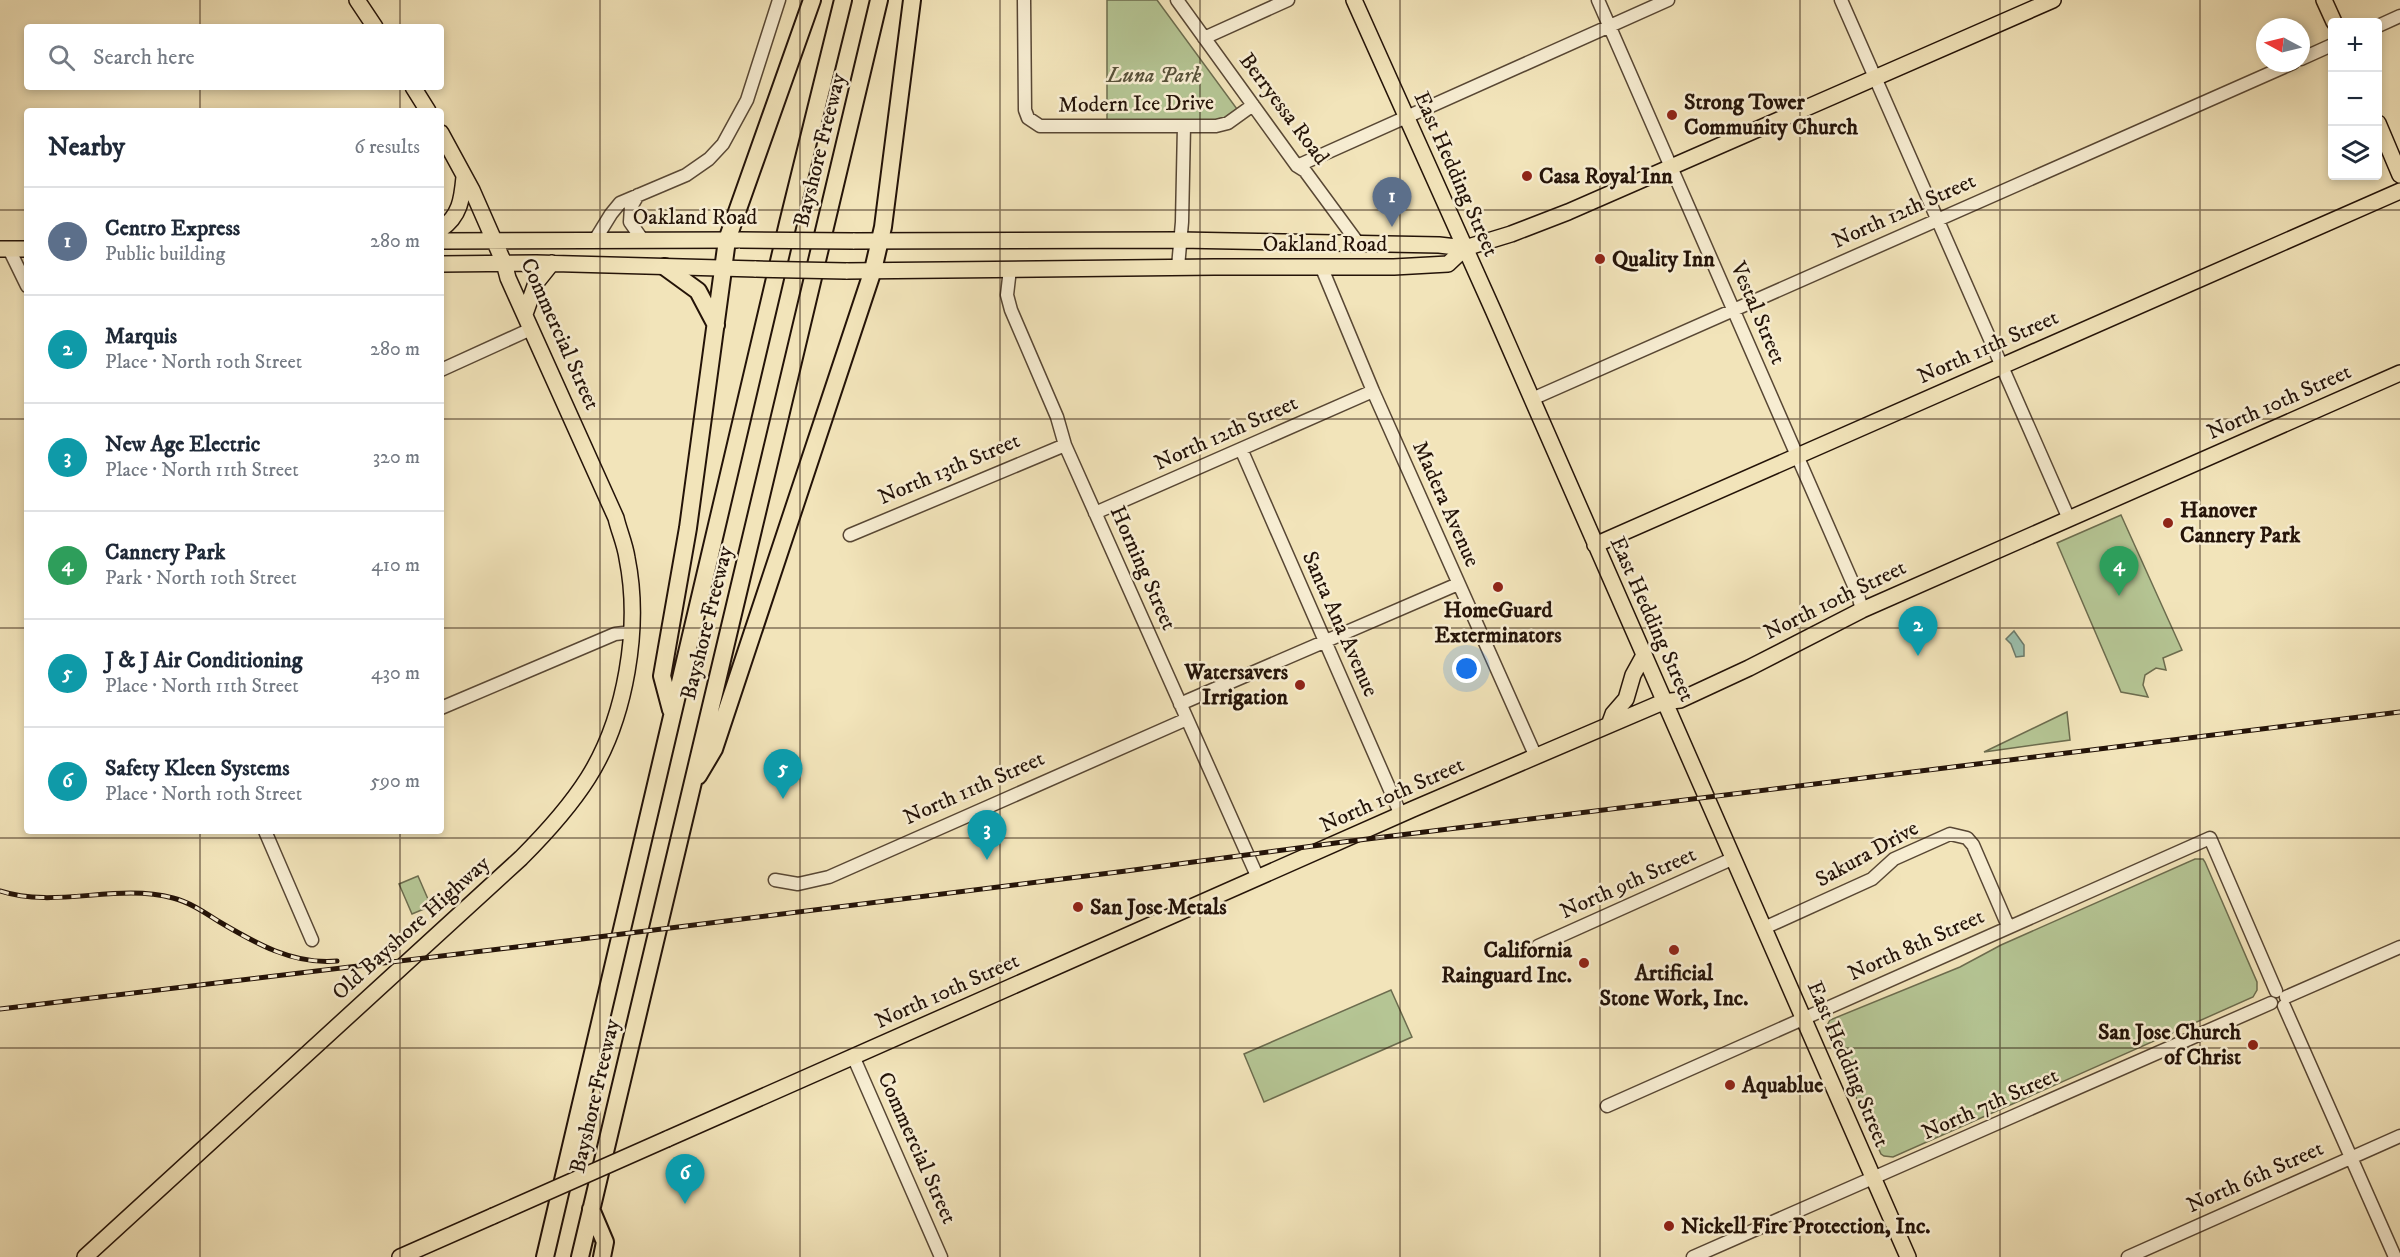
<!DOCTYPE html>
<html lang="en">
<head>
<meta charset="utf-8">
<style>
  :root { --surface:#fff; --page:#f6f6f7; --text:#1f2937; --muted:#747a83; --line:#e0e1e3; --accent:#7c3aed }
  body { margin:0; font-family:"IM FELL DW Pica",serif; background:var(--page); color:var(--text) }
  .controls { position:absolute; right:18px; top:18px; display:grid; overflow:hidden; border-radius:6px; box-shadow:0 3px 9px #0003 }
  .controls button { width:54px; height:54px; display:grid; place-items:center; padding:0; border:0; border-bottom:2px solid var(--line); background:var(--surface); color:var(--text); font:30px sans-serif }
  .compass { position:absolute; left:2256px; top:18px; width:54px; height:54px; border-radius:50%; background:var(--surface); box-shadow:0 3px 9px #0003; rotate:277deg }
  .you { position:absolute; left:1467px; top:669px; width:21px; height:21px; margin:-15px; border:4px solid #fff; border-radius:50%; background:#1a73e8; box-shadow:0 0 0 9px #1a73e833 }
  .badge { display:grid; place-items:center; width:39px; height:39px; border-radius:50%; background:var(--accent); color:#fff; font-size:20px; font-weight:700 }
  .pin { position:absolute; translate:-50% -50px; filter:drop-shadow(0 2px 3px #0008) }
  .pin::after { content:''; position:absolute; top:32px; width:21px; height:18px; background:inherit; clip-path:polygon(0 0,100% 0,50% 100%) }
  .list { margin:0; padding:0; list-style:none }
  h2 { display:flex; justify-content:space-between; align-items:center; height:78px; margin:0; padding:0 24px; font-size:26px }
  h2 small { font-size:20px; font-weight:400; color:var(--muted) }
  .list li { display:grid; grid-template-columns:39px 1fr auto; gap:18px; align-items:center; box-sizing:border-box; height:108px; padding:0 24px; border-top:2px solid var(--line) }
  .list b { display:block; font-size:22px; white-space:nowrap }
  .list p { margin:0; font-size:20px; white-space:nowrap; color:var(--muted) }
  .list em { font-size:20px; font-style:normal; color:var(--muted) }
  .icon { flex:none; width:33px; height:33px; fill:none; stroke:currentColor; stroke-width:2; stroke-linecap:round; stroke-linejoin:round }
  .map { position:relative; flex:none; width:2400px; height:1257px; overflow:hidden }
  .search { position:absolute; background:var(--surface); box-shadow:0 3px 9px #0003; left:24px; top:24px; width:420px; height:66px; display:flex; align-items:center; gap:15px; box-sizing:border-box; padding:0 21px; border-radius:6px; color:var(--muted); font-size:22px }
  .panel { position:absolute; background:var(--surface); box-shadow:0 3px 9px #0003; left:24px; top:108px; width:420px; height:726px; border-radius:6px }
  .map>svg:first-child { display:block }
</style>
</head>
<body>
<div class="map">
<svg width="2400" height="1257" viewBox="0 0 2400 1257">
  <rect width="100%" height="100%" fill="#f2e4ba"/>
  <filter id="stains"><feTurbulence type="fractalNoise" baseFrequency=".00333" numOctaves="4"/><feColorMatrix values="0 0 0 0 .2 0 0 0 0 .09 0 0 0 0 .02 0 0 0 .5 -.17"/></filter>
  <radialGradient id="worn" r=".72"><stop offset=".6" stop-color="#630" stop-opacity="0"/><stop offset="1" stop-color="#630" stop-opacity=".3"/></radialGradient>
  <path fill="#b5c594" stroke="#6c6c4e" stroke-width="1.5" d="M1107,0H1157L1237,109L1221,120L1107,121Z
    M2121,515L2182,650L2163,658L2166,670L2156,668L2145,675L2143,685L2148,697L2121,692L2057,543Z
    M2067,712L2070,740L1984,752Z
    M2195,859H2203L2205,862L2257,982V990L2253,997L1893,1157L1884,1156L1881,1154L1828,1033L1826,1027L1830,1020L1960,967L2001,945Z
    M418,876L431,906L412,914L399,884Z
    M1391,990L1412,1037L1264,1102L1244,1054Z"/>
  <path fill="#9bbfad" stroke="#6b7a6b" stroke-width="1.5" d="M2014,631L2024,645V656L2016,657L2011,644L2006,639Z"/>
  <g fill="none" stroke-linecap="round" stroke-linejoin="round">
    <defs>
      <path id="minor" d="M1024,0L1025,110L1028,118L1040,126H1216L1228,123L1253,105
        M1177,0L1297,166L1305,171L1358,243
        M1598,0L1858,595L1862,610
        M1841,0L2069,519
        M2378,26L2400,16
        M1204,38L1288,0
        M2301,59L2332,45
        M1297,166L1668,0
        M638,195L631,207L630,222L642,239
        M595,240L611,214L620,203L686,175L709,159L723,144L747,100L779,0
        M9,249L27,286
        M1321,266L1373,391L1536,757
        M1178,267L1182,222L1184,126
        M1010,269L1007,295L1011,310L1057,417L1065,445L1258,878
        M441,370L531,329
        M1532,399L2293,63
        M1241,449L1401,815
        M1095,513L1373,391
        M850,535L1065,445
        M1180,704L1458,584
        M441,708L615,634L632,632
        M265,831L312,940
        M775,880L798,884L829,877L1187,719
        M1764,928L1872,879L1894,859L1950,834L1967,838L1973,845L2008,926
        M1538,946L1734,858
        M2286,997L2400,947
        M2284,1006L2395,1257
        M853,1056L941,1257
        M1607,1106L2210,838L2276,991
        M1693,1257L2271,1003
        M2128,1257L2400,1136"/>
      <path id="major" d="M357,0L375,27
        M1354,0L1493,310L1908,1257
        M2324,0L2334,22
        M413,87L428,111
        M2378,123L2400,175
        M441,229C460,216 462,199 464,177
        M441,241L737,240
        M853,241L1180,240L1439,245L1465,248L1511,234L1568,212L2053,0
        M0,249H27
        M441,264L536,263L756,269
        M846,271L1214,267H1394L1448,264L1465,248
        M525,314L536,283L552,263
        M1595,545L2400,191
        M1609,725L1613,714L1626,699L1633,675L1644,655
        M667,1139L1413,809L1663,702L1680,700L1749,668L1862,610L2400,373
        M85,1257L521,858C546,833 569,808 588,778C626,718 641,627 627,558C625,544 619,531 616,518L508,278L504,263L472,190L441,133
        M400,1257L493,1216"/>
      <path id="highway" d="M665,267L698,291L716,325
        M671,710L662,676L688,528L727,240L812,0
        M698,776L714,749L873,270L883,227L912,0
        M591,1209L605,1242L602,1257
        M545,1257L788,223L843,0
        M580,1257L879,0"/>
    </defs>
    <use href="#minor" stroke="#584734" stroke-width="15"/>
    <use href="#major" stroke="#241308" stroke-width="18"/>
    <use href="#highway" stroke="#241308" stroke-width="20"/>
    <use href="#minor" stroke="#f7edd2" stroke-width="12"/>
    <use href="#major" stroke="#f2e4ba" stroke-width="15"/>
    <use href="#highway" stroke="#f2e4ba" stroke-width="16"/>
    <defs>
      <path id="rail" d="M0,891C56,909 116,883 173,898C189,902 204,912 218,921C255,943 293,965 337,961
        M0,1009L574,940L1126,871L1343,842L2400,712"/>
    </defs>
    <use href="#rail" stroke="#241308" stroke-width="5"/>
    <use href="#rail" stroke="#f7edd2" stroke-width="3" stroke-dasharray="9" stroke-linecap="butt"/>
    <defs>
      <path id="major-bridge" d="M740,240L853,241
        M756,269L846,271
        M493,1216L667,1139"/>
    </defs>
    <use href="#major-bridge" stroke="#241308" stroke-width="18" stroke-linecap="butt"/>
    <use href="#major-bridge" stroke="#f2e4ba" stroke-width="15"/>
  </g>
  <path fill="none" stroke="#241308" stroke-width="1.5" stroke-opacity="0.55" d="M200,0V27M400,0V27M600,0V1257M800,0V1257M1000,0V1257M1200,0V1257M1400,0V1257M1600,0V1257M1800,0V1257M2000,0V1257M2200,0V1257M200,87V111M400,87V111M0,210H27M441,210H2400M0,419H27M441,419H2400M0,628H27M441,628H2400M200,831V1257M400,831V1257M0,838H2400M0,1048H2400"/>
  <g fill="#8f2418" stroke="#f7edd2" stroke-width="2">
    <circle cx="1672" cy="115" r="6"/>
    <circle cx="1527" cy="176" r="6"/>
    <circle cx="1600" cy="259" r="6"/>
    <circle cx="2168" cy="523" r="6"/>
    <circle cx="1498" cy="587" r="6"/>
    <circle cx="1300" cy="685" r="6"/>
    <circle cx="1078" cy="907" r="6"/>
    <circle cx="1674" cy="950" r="6"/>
    <circle cx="1584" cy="963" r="6"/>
    <circle cx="2253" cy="1045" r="6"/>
    <circle cx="1730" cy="1085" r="6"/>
    <circle cx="1669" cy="1226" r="6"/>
  </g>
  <g text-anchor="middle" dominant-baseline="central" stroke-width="5" stroke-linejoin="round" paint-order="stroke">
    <g font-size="22" font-style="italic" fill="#575139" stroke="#f7edd2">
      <text x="1154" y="75">Luna Park</text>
    </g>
    <g font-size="22" font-weight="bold" fill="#241308" stroke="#f7edd2" text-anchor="start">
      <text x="1684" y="102">Strong Tower<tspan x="1684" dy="25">Community Church</tspan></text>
      <text x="1539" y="176">Casa Royal Inn</text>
      <text x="1612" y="259">Quality Inn</text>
      <text x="2180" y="510">Hanover<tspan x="2180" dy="25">Cannery Park</tspan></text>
      <text x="1498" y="610" text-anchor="middle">HomeGuard<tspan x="1498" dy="25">Exterminators</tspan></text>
      <text x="1288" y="672" text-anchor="end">Watersavers<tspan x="1288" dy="25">Irrigation</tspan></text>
      <text x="1090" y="907">San Jose Metals</text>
      <text x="1572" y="950" text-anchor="end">California<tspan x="1572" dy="25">Rainguard Inc.</tspan></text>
      <text x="1674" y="973" text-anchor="middle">Artificial<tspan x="1674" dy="25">Stone Work, Inc.</tspan></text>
      <text x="2241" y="1032" text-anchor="end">San Jose Church<tspan x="2241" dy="25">of Christ</tspan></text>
      <text x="1742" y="1085">Aquablue</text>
      <text x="1681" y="1226">Nickell Fire Protection, Inc.</text>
    </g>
    <g font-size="22" fill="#241308" stroke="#f7edd2">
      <text transform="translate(1136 104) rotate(-1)">Modern Ice Drive</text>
      <text transform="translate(1284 109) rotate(53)">Berryessa Road</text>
      <text transform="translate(820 150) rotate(-76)">Bayshore Freeway</text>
      <text transform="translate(1456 174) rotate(66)">East Hedding Street</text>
      <text transform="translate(1904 211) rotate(-24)">North 12th Street</text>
      <text x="695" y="217">Oakland Road</text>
      <text x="1325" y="244">Oakland Road</text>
      <text transform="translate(1758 313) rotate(67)">Vestal Street</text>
      <text transform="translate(560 334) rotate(66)">Commercial Street</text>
      <text transform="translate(1988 347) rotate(-24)">North 11th Street</text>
      <text transform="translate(2279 402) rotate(-24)">North 10th Street</text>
      <text transform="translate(1226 433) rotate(-24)">North 12th Street</text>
      <text transform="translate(949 469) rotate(-23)">North 13th Street</text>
      <text transform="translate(1446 504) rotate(66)">Madera Avenue</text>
      <text transform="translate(1143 568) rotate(66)">Horning Street</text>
      <text transform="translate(1835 600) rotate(-26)">North 10th Street</text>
      <text transform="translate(1652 619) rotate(66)">East Hedding Street</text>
      <text transform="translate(707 623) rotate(-76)">Bayshore Freeway</text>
      <text transform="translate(1340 624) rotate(66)">Santa Ana Avenue</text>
      <text transform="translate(974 788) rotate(-24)">North 11th Street</text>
      <text transform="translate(1392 795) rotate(-24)">North 10th Street</text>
      <text transform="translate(1867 854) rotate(-29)">Sakura Drive</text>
      <text transform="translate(1628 883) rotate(-24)">North 9th Street</text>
      <text transform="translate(411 928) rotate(-42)">Old Bayshore Highway</text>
      <text transform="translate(1916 945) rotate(-24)">North 8th Street</text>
      <text transform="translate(947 991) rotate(-24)">North 10th Street</text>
      <text transform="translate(1848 1064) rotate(67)">East Hedding Street</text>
      <text transform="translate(595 1096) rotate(-77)">Bayshore Freeway</text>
      <text transform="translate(1990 1104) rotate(-24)">North 7th Street</text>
      <text transform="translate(917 1148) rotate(66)">Commercial Street</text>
      <text transform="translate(2255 1177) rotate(-24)">North 6th Street</text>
    </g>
  </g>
  <rect width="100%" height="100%" filter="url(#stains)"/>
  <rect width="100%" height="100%" fill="url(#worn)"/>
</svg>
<div class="controls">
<button>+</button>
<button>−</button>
<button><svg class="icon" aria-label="layers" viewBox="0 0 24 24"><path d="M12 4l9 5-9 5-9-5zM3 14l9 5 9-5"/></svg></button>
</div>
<svg class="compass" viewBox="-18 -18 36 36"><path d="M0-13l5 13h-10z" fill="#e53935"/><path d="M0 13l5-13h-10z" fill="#747a83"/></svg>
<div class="you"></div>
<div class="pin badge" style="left:1392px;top:227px;background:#5c6f8a">1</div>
<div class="pin badge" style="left:1918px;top:656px;background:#0f9aa8">2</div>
<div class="pin badge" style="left:987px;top:860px;background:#0f9aa8">3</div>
<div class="pin badge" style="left:2119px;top:596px;background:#2e9e5b">4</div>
<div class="pin badge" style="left:783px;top:799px;background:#0f9aa8">5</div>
<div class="pin badge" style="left:685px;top:1204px;background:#0f9aa8">6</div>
<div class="search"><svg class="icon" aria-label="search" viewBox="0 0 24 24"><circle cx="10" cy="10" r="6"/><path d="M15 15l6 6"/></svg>Search here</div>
<section class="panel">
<h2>Nearby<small>6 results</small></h2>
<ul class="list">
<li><span class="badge" style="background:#5c6f8a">1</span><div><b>Centro Express</b><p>Public building</p></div><em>280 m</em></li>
<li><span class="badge" style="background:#0f9aa8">2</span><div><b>Marquis</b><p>Place · North 10th Street</p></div><em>280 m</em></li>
<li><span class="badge" style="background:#0f9aa8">3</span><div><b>New Age Electric</b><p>Place · North 11th Street</p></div><em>320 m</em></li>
<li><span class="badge" style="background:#2e9e5b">4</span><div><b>Cannery Park</b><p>Park · North 10th Street</p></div><em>410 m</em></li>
<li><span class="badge" style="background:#0f9aa8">5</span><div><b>J &amp; J Air Conditioning</b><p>Place · North 11th Street</p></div><em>430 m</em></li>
<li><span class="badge" style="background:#0f9aa8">6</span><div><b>Safety Kleen Systems</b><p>Place · North 10th Street</p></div><em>590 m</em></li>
</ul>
</section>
</div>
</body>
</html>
